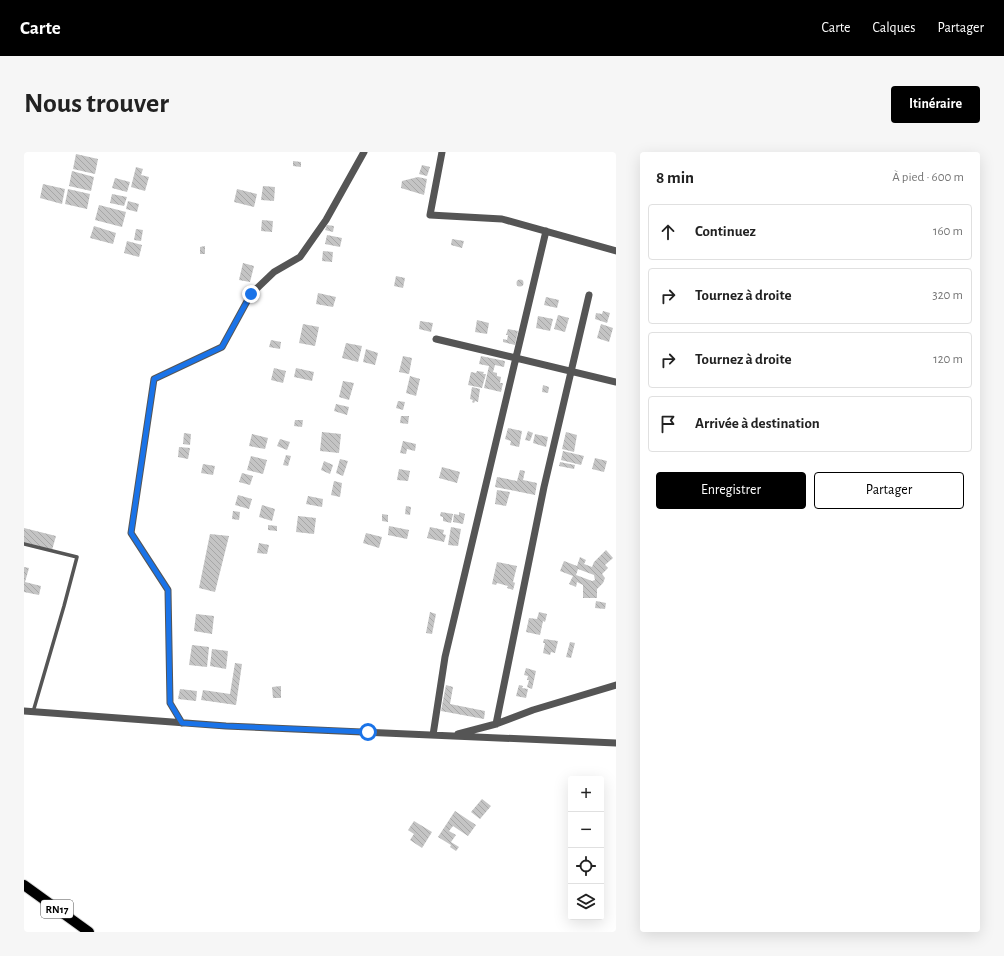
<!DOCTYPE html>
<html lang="fr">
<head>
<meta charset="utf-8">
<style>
  :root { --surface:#fff; --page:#f6f6f6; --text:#222; --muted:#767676; --line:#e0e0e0; --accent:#000 }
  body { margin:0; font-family:"Alegreya Sans",sans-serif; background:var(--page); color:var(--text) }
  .controls { position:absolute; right:12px; bottom:12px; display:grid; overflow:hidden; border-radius:4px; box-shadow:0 4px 16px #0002 }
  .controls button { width:36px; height:36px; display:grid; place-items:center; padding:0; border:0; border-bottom:1px solid var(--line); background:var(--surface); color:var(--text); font:20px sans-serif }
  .stop { position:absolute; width:12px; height:12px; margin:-9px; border:3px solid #1a73e8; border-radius:50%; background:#fff }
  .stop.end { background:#1a73e8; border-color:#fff; box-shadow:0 1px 4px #0008 }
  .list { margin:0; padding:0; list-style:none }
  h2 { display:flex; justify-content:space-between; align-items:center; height:52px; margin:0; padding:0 16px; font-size:17px }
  h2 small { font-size:13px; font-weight:400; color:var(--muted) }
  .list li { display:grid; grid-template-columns:26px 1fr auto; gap:12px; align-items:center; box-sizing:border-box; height:56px; margin:0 8px 8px; padding:0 8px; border:1px solid var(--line); border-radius:4px }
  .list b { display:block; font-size:15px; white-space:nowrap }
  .list em { font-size:13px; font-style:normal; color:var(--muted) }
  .actions { display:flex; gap:8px; padding:12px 16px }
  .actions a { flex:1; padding:9px 0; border:1px solid var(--accent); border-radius:4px; text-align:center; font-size:14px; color:var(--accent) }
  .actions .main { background:var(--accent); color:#fff }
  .icon { flex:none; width:22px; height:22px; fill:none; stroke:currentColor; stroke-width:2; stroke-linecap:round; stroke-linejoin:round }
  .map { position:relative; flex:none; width:592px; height:780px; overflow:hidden; border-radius:4px }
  header { display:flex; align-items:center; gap:24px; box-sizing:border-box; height:56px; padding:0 20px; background:var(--accent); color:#fff }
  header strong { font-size:19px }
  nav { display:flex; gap:22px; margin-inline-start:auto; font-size:14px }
  .intro { display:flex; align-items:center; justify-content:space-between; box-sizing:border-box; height:96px; padding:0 24px }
  h1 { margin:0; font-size:28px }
  .button { padding:10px 18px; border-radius:4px; background:var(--accent); color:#fff; font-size:14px; font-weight:700 }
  main { display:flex; gap:24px; padding:0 24px }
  aside { flex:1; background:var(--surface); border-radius:4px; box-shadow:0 4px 16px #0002 }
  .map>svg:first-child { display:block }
</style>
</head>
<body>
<header>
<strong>Carte</strong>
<nav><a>Carte</a><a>Calques</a><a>Partager</a></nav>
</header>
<div class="intro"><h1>Nous trouver</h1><a class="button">Itinéraire</a></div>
<main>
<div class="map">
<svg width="592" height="780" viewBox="0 0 592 780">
  <defs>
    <pattern id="building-back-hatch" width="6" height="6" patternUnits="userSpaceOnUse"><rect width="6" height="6" fill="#c4c4c4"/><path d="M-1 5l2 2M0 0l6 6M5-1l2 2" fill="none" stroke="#a7a7a7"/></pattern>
  </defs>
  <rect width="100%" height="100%" fill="#fff"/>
  <path fill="url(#building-back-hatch)" fill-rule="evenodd" d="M52,2L74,7L71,22L49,17Z
    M269,9L277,10V15L269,14Z
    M398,13L406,15L403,24L395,22Z
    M112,15L119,17L117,23L125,25L121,39L107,35Z
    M48,19L70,25L67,39L45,34Z
    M394,25L403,27L400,43L377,36L378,29Z
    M91,26L106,30L103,40L88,36Z
    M19,32L41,37L38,52L16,46Z
    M239,34L251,35L250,49L237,48Z
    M44,37L66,42L63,57L41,52Z
    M213,37L233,42L230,55L210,50Z
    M88,42L103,45L100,54L86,51Z
    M104,49L115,52L113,60L102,57Z
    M75,53L102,60L98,75L71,68Z
    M238,68L249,69L248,80L237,79Z
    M303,73L310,74L309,80L301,78Z
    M70,74L92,81L89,92L66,86Z
    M112,77L119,78L117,89L110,88Z
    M303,83L318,86L316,95L301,92Z
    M428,87L440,89L438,96L427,93Z
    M103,89L118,93L115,105L100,101Z
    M181,94V102H176V95Z
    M299,99L309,100L308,110L298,109Z
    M219,111L230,114L226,130L215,128Z
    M372,124L381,126L379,136L370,134Z
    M492.5 131a3.5 3.5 0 1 1 7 0a3.5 3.5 0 1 1-7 0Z
    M294,141L312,145L309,155L292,152Z
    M522,145L535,148L533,156L520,153Z
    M579,159L586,161L583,171L571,167L572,161L578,162Z
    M534,163L545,166L541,180L530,177Z
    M514,164L529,167L526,179L512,176Z
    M453,168L465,171L463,182L451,180Z
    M396,169L409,171L407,180L395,177Z
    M279,172L295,175L291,194L275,191Z
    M577,172L589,176L585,190L573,186Z
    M484,177L494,179L491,193L479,190V187L483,188L484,183H482Z
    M247,188L257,190L256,197L245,195Z
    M322,191L338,194L334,210L318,206Z
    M342,197L354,201L351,213L339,210Z
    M379,204L388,206L385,222L375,220Z
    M457,204L481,209L480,215L471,213L469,220L473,221V224L477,225L476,231H479L477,240L460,236L465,214L455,212Z
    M250,216L262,219L259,231L247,228Z
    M272,216L290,220L288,229L270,225Z
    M453,219L460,220L459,222H462L458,236L444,233L447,220L452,221Z
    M386,224L396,227L392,244L382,241Z
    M319,229L330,231L325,248L315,245Z
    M519,233L525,235L524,241L518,240Z
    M448,235L456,237L454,250L451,249L450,251L448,250L449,248L446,247Z
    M374,249L381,250L379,258L372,256Z
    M312,252L325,255L323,263L310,259Z
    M377,264H385L384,272L376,271Z
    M271,268H279L278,275L270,274Z
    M484,276L498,279L495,295L486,293L487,289L481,287Z
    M504,279L509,281L506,289L501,288Z
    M298,280L317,282L315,301L296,299Z
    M542,280L553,283L550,300L538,297Z
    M160,281L167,282L166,293L159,292Z
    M228,282L244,286L241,297L225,294Z
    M511,282L524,285L522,295L509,291Z
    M256,287L266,290L263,298L253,294Z
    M379,289L392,292L391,299L383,297L382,302L376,301Z
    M155,295L166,296L164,307L154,305Z
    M539,299L560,304L557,313L537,308Z
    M262,303L267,304L264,314L259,313Z
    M227,304L243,308L239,322L223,318Z
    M571,306L583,309L580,320L568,317Z
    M316,307L324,309L319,324L312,321Z
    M300,309L309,313L306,322L297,318Z
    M536,310L551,313L550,317L535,314Z
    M179,312L191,314L189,323L177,321Z
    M418,315L436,320L433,331L415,326Z
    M375,317L386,319L384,329L373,328Z
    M496,318L501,319L499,328L513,331L511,343L471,335L473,325L493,329Z
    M218,321L229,324L226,333L215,330Z
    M310,329L318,331L316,345L307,343Z
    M473,338L486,340L482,354L471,352Z
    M214,343L228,347L225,357L211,353Z
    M284,344L299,347L298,355L282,352Z
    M238,353L251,357L248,369L235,365Z
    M382,354L387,355L386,363L381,362Z
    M209,359L216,360L215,368L208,367Z
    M417,360L429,362L427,371L419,369V365L416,364Z
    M435,360L441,362L439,372L429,370L430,362L435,363Z
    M358,362L364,363V370L358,369Z
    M274,364L292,366L290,382L272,380Z
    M244,373L253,374V379L244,378Z
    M365,374L385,378L383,387L364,383Z
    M406,375L420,378L419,382L422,383L420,390L403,386Z
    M427,375L437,377L434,394L424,393Z
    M0,376L32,384L28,398L0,391Z
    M342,381L358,385L355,396L339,391Z
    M186,382L205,384L191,440L175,436Z
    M235,391L245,393L243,402L233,401Z
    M582,398L589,406L581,413L584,416L578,422L581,426L579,431L573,437V446H559V433L553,430L552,435L545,432L549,424L536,419L540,409L553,414L556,405L562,408L560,412L568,415L570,410ZM554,417L570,423L571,428L568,429L552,423Z
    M473,410L493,414L489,430L491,431L489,438L483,436L484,434L473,431L472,433L468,432Z
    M0,415L5,416L1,430L17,434L15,443L0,440Z
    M572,449L582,451L581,457L571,456Z
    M406,460L412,462L408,482L402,481Z
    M515,460L523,462L521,470L519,469L516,483L502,480L505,466L513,467Z
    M172,462L190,464L188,482L170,479Z
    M520,487L534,489L531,501L527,500L526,503L519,501L521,491H519Z
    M546,490L551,491L547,506L542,505Z
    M168,493L185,495L183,515L165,513Z
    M188,497L204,499L202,517L186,514Z
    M211,511L218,512L212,553L177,548L179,538L206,542Z
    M502,516L512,519L508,537L503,535L505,528H503L504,524L500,523Z
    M422,533L429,535L426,552L461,559L460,567L417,559Z
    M495,533L499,534L498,536L504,537L502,546L492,544Z
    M257,534V546H249L248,535Z
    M156,537L173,539L172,549L154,547Z
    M458,647L467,654L456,667L447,660Z
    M431,659L452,673L444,684L429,674L425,679L432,683L427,690L435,695L432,699L426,695L427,693L414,685Z
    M390,669L408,680L398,696L386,688L390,682L384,678Z"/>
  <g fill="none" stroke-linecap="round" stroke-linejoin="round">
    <defs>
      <path id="primary" d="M0,733L65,780"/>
    </defs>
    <use href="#primary" stroke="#dbdbdb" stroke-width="12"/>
    <path stroke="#555" stroke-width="3.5" d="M0,392L53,405L40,454L9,560"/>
    <path stroke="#555" stroke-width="7" d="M418,0L406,63L478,67L592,99
      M412,187L592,230
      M0,559L202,574L592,591
      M158,571L146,551L144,438L107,381L130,227L198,195L227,142L250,120L276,105L302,68L340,0
      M472,572L520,335L565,143
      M434,582L472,572L509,558L592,533
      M409,583L421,505L522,79"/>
    <use href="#primary" stroke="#000" stroke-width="10"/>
  </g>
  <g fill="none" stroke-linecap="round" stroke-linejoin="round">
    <path stroke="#1a73e8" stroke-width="5" d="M227,142L198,195L130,227L107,381L144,438L146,551L158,571L202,574L344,580"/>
  </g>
  <g text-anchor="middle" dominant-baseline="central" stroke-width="3" stroke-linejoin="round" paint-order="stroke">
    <rect fill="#fff" stroke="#4c4c4c" stroke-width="1" x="17" y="748" width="32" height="18" rx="3"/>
    <g font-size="11" font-weight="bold" fill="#000">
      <text x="33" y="757">RN17</text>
    </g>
  </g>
</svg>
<div class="controls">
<button>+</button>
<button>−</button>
<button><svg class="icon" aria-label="locate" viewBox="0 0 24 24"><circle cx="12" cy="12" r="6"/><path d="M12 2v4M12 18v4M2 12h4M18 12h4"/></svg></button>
<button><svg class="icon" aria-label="layers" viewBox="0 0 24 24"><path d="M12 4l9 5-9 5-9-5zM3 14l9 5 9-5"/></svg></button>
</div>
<div class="stop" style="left:344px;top:580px"></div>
<div class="stop end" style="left:227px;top:142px"></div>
</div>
<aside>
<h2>8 min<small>À pied · 600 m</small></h2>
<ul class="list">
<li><svg class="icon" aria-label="ahead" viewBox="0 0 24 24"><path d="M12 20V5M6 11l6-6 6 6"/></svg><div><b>Continuez</b></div><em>160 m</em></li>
<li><svg class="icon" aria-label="right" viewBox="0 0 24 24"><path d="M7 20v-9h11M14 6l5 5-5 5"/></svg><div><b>Tournez à droite</b></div><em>320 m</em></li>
<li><svg class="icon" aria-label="right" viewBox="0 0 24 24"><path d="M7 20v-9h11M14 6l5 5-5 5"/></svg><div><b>Tournez à droite</b></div><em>120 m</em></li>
<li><svg class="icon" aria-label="arrive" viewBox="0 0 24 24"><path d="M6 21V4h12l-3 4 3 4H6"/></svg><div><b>Arrivée à destination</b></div></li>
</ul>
<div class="actions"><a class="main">Enregistrer</a><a>Partager</a></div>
</aside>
</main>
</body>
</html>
